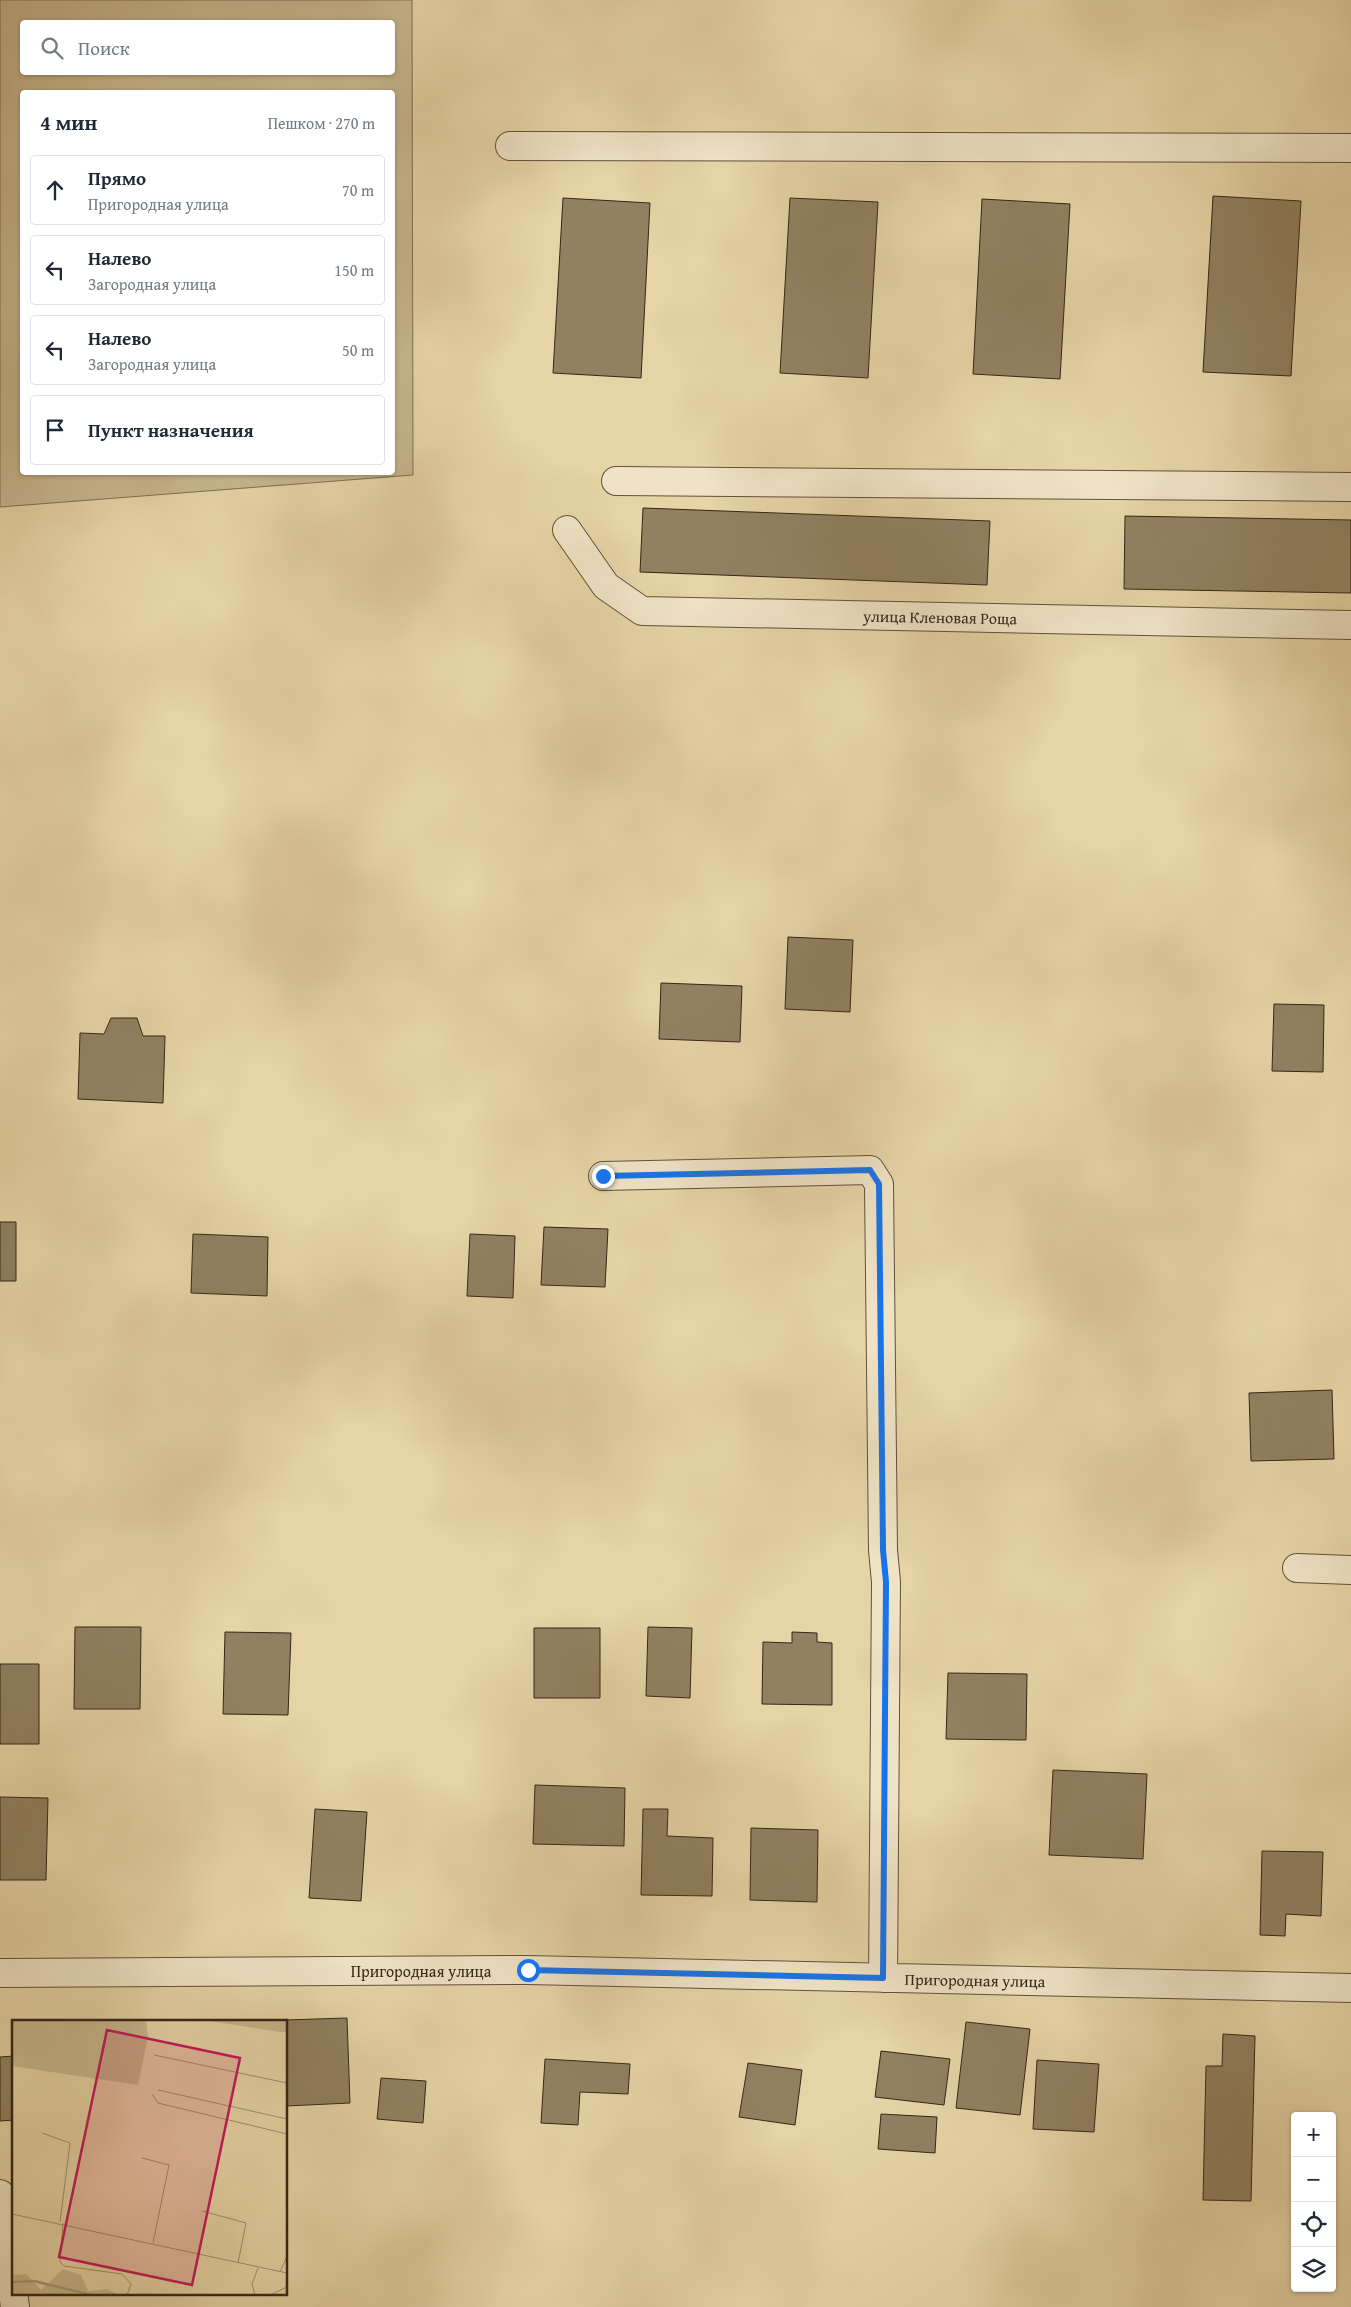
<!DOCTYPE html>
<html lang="ru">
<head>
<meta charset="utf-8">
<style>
  :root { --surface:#fff; --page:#f6f6f7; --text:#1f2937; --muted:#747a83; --line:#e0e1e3 }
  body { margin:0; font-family:"Gentium Book Plus",serif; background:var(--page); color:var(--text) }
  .controls { position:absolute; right:15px; bottom:15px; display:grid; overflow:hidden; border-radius:5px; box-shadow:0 1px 4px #0004 }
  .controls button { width:45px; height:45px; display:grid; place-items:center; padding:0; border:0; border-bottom:1px solid var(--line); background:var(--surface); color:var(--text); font:25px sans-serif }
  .stop { position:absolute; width:15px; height:15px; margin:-11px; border:4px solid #1a73e8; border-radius:50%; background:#fff }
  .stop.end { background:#1a73e8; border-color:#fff; box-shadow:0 1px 5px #0008 }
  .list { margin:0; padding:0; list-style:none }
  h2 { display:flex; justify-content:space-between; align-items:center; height:65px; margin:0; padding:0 20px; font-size:21px }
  h2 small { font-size:16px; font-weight:400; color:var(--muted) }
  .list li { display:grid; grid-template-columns:32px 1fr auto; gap:15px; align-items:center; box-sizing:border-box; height:70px; margin:0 10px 10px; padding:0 10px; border:1px solid var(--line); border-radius:5px }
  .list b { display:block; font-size:19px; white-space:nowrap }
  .list p { margin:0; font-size:16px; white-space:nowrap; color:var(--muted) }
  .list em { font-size:16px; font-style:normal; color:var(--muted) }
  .icon { flex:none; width:28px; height:28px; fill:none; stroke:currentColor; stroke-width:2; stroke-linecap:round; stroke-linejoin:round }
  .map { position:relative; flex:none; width:1351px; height:2307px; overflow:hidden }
  .search { position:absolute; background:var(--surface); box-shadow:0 1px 4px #0004; left:20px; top:20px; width:375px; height:55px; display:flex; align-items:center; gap:12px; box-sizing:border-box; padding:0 18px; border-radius:5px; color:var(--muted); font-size:19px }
  .panel { position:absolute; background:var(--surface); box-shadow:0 1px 4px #0004; left:20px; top:90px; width:375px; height:385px; border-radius:5px }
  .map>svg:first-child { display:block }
</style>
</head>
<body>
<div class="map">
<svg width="1351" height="2307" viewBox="0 0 1351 2307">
  <rect width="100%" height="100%" fill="#e6d4a6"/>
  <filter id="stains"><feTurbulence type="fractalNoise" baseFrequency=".004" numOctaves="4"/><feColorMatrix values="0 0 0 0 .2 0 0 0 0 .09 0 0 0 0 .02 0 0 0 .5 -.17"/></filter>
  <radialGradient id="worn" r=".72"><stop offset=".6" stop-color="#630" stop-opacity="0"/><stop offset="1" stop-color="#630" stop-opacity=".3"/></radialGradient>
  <path fill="#c8b78e" stroke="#7e6f52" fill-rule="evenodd" d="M0,0H412L413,475L0,507ZM22,22H392V72H22ZM22,92H392V472H22Z"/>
  <path fill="#918161" stroke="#342717" d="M1213,196L1301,201L1291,376L1203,372Z
    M563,198L650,203L641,378L553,373Z
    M790,198L878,202L868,378L780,373Z
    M982,199L1070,204L1060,379L973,374Z
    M643,508L990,521L987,585L640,572Z
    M1125,516L1351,520V593L1124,589Z
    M788,937L853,940L850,1012L785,1009Z
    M661,983L742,986L740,1042L659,1039Z
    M1274,1004L1324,1005L1323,1072L1272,1071Z
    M111,1018H137L143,1036H165L163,1103L78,1099L80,1033L104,1034Z
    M0,1222H16V1281H0Z
    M544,1227L608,1229L605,1287L541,1285Z
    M193,1234L268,1237L267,1296L191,1293Z
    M470,1234L515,1236L513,1298L467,1296Z
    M1332,1390L1334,1459L1251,1461L1249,1393Z
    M75,1627H141L140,1709H74Z
    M648,1627L692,1628L690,1698L646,1696Z
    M534,1628H600V1698H534Z
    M225,1632L291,1633L288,1715L223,1714Z
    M792,1632L817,1633V1642L832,1643V1705L762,1704L763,1642L792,1643Z
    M0,1664H39V1744H0Z
    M948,1673L1027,1674L1026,1740L946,1739Z
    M1053,1770L1147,1774L1143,1859L1049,1855Z
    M535,1785L625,1788L624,1846L533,1844Z
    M0,1797L48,1798L46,1880H0Z
    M315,1809L367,1812L361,1901L309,1898Z
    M643,1809H668L667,1836L713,1838L712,1896L641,1895Z
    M751,1828L818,1830L817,1902L750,1900Z
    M1262,1851L1323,1852L1321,1916L1286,1914L1285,1936L1260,1935Z
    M347,2018L350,2103L286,2106L285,2020Z
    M966,2022L1030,2029L1020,2115L956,2108Z
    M1223,2034L1255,2036L1251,2201L1203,2200L1206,2066H1222Z
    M881,2051L950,2059L944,2105L875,2097Z
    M14,2056V2120L0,2121V2057Z
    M545,2059L630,2064L628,2094L580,2092L578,2125L541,2123Z
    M1037,2060L1099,2064L1094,2132L1033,2129Z
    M748,2063L802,2070L795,2125L739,2117Z
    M381,2078L426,2081L423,2123L377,2119Z
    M881,2114L937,2117L935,2153L878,2149Z"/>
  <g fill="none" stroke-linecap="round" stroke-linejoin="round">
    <defs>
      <path id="minor" d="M510,146L1351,148
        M616,481L1351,487
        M567,530L606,586L642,611L1351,625
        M603,1176L870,1170L879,1184L883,1550L886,1582L883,1978
        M1297,1568L1351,1570
        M0,1973L528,1970L1351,1988
        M0,2194L15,2307"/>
    </defs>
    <use href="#minor" stroke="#60523b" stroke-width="30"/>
    <use href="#minor" stroke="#efe3c5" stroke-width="28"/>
  </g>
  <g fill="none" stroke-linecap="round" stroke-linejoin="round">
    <path stroke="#1a73e8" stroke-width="6" d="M528,1970L883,1978L886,1582L883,1550L879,1184L870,1170L603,1176"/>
  </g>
  <g text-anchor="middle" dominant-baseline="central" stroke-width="5" stroke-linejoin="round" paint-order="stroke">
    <g font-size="16" fill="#342717" stroke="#efe3c5">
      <text transform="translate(940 617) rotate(1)">улица Кленовая Роща</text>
      <text x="421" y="1971">Пригородная улица</text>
      <text transform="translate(975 1980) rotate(1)">Пригородная улица</text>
    </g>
  </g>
  <g transform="translate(12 2020)">
    <rect width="275" height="275" fill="#e6d4a6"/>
    <path d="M0,0H134L136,17L126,65L0,46ZM191,0H275V12H268ZM51,249L69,255L76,271L95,269L107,275H0V255L14,254L29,270Z" fill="#c8b78e"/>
    <path fill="none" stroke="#a99975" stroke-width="2.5" d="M0,262L22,261L79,275"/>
    <path fill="none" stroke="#9f8f6d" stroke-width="1" d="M142,35L275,63M146,70L275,99M140,74L146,83L275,114M30,113L58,123L48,202M130,138L157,145L141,223M190,191L234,203L226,243M0,194L275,253M51,203L48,242L52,246L110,254L119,264L115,275M268,252L275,236M243,275L240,264L246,248M258,275L275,267"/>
    <path fill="#c2185b" fill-opacity="0.15" stroke="#c2185b" stroke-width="2.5" d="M95,10L228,38L180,265L47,237Z"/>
    <rect width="275" height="275" fill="none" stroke="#342717" stroke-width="2.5"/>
  </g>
  <rect width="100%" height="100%" filter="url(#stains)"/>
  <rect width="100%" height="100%" fill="url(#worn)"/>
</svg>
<div class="controls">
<button>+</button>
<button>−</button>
<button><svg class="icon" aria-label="locate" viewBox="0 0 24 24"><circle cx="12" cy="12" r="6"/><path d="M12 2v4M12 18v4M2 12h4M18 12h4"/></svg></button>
<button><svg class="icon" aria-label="layers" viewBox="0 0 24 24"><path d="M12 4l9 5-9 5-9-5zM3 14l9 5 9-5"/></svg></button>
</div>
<div class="stop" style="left:528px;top:1970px"></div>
<div class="stop end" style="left:603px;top:1176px"></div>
<div class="search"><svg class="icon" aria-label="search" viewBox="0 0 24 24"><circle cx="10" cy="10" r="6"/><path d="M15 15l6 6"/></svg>Поиск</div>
<section class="panel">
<h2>4 мин<small>Пешком · 270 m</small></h2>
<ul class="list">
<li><svg class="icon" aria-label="ahead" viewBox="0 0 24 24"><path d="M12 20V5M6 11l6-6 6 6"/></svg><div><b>Прямо</b><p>Пригородная улица</p></div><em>70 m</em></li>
<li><svg class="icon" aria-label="left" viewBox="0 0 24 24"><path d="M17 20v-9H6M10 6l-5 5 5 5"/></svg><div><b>Налево</b><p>Загородная улица</p></div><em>150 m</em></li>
<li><svg class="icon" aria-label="left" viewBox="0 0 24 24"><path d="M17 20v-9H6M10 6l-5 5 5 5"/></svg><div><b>Налево</b><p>Загородная улица</p></div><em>50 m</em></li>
<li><svg class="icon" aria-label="arrive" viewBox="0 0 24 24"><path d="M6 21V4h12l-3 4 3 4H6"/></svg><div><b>Пункт назначения</b></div></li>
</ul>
</section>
</div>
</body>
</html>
